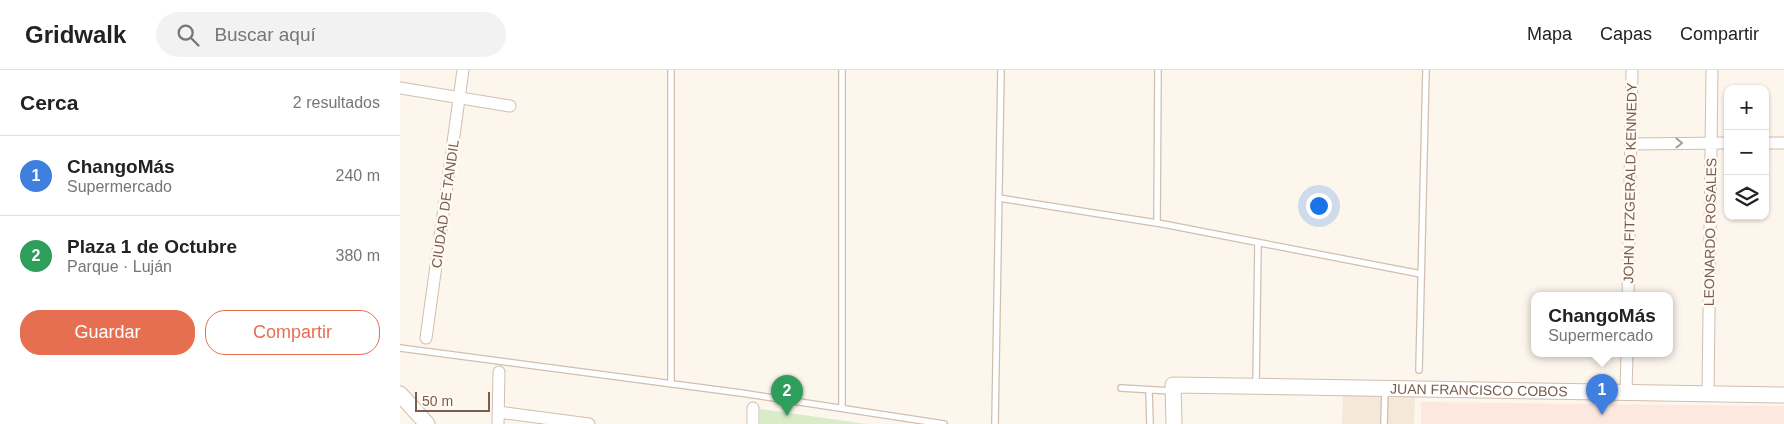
<!DOCTYPE html>
<html lang="es">
<head>
<meta charset="utf-8">
<style>
  :root { --surface:#fff; --page:#f2f2f2; --text:#222; --muted:#767676; --line:#e0e0e0; --accent:#e76f51 }
  body { margin:0; font-family:Arial,sans-serif; background:var(--page); color:var(--text) }
  .controls { position:absolute; right:15px; top:15px; display:grid; overflow:hidden; border-radius:10px; box-shadow:0 1px 4px #0004 }
  .controls button { width:45px; height:45px; display:grid; place-items:center; padding:0; border:0; border-bottom:1px solid var(--line); background:var(--surface); color:var(--text); font:25px sans-serif }
  .scale { position:absolute; left:15px; bottom:12px; width:75px; box-sizing:border-box; padding-left:5px; border:2px solid #7a5c4d; border-top:0; font-size:14px; line-height:18px; white-space:nowrap; color:#7a5c4d; -webkit-text-stroke:4px #fffaf3; paint-order:stroke }
  .you { position:absolute; left:918px; top:135px; width:18px; height:18px; margin:-12px; border:4px solid #fff; border-radius:50%; background:#1a73e8; box-shadow:0 0 0 8px #1a73e833 }
  .badge { display:grid; place-items:center; width:32px; height:32px; border-radius:50%; background:var(--accent); color:#fff; font-size:16px; font-weight:700 }
  .pin { position:absolute; translate:-50% -41px; filter:drop-shadow(0 1px 2px #0008) }
  .pin::after { content:''; position:absolute; top:26px; width:18px; height:15px; background:inherit; clip-path:polygon(0 0,100% 0,50% 100%) }
  .popup { position:absolute; left:1131px; top:222px; width:142px; height:65px; box-sizing:border-box; display:grid; place-content:center; border-radius:10px; background:var(--surface); filter:drop-shadow(0 1px 4px #0005); font-size:16px; white-space:nowrap; color:var(--muted) }
  .popup b { font-size:19px; color:var(--text) }
  .popup::after { content:''; position:absolute; left:50%; top:100%; margin-left:-10px; border:10px solid transparent; border-top-color:var(--surface) }
  .list { margin:0; padding:0; list-style:none }
  h2 { display:flex; justify-content:space-between; align-items:center; height:65px; margin:0; padding:0 20px; font-size:21px }
  h2 small { font-size:16px; font-weight:400; color:var(--muted) }
  .list li { display:grid; grid-template-columns:32px 1fr auto; gap:15px; align-items:center; box-sizing:border-box; height:80px; padding:0 20px; border-top:1px solid var(--line) }
  .list b { display:block; font-size:19px; white-space:nowrap }
  .list p { margin:0; font-size:16px; white-space:nowrap; color:var(--muted) }
  .list em { font-size:16px; font-style:normal; color:var(--muted) }
  .actions { display:flex; gap:10px; padding:15px 20px }
  .actions a { flex:1; padding:11px 0; border:1px solid var(--accent); border-radius:20px; text-align:center; font-size:18px; color:var(--accent) }
  .actions .main { background:var(--accent); color:#fff }
  .icon { flex:none; width:28px; height:28px; fill:none; stroke:currentColor; stroke-width:2; stroke-linecap:round; stroke-linejoin:round }
  .map { position:relative; flex:none; width:1384px; height:354px; overflow:hidden }
  header { display:flex; align-items:center; gap:30px; box-sizing:border-box; height:70px; padding:0 25px; background:var(--surface); border-bottom:1px solid var(--line) }
  header strong { font-size:24px }
  nav { display:flex; gap:28px; margin-inline-start:auto; font-size:18px }
  .search { width:350px; height:45px; background:var(--page); display:flex; align-items:center; gap:12px; box-sizing:border-box; padding:0 18px; border-radius:28px; color:var(--muted); font-size:19px }
  main { display:flex }
  aside { flex:1; background:var(--surface) }
  .map>svg:first-child { display:block }
</style>
</head>
<body>
<header>
<strong>Gridwalk</strong>
<div class="search"><svg class="icon" aria-label="search" viewBox="0 0 24 24"><circle cx="10" cy="10" r="6"/><path d="M15 15l6 6"/></svg>Buscar aquí</div>
<nav><a>Mapa</a><a>Capas</a><a>Compartir</a></nav>
</header>
<main>
<aside>
<h2>Cerca<small>2 resultados</small></h2>
<ul class="list">
<li><span class="badge" style="background:#3f7fe0">1</span><div><b>ChangoMás</b><p>Supermercado</p></div><em>240 m</em></li>
<li><span class="badge" style="background:#2e9e5b">2</span><div><b>Plaza 1 de Octubre</b><p>Parque · Luján</p></div><em>380 m</em></li>
</ul>
<div class="actions"><a class="main">Guardar</a><a>Compartir</a></div>
</aside>
<div class="map">
<svg width="1384" height="354" viewBox="0 0 1384 354">
  <rect width="100%" height="100%" fill="#fdf6ec"/>
  <path fill="#f5e8da" d="M943,325L1015,327L1014,354H942Z"/>
  <path fill="#fde8e0" d="M1021,332L1384,336V354H1021Z"/>
  <path fill="#d8ecc9" d="M360,339L467,354H360Z"/>
  <g fill="none" stroke-linecap="round" stroke-linejoin="round">
    <defs>
      <path id="service" d="M271,0V314
        M599,128L763,154L1021,204
        M757,153L758,0
        M0,278L341,323L544,354
        M1019,300L1026,0
        M856,316L858,173
        M721,318L771,321
        M749,320L750,354
        M442,338V0
        M595,354L601,0
        M984,354L985,319"/>
      <path id="minor" d="M0,18L110,36
        M1365,73H1384
        M1231,74L1328,73
        M1228,226L1232,0
        M26,268L63,0
        M1226,323L1227,284
        M1308,324L1312,0
        M353,338V354
        M98,342L189,354
        M98,354L99,302"/>
      <g id="tertiary">
        <path d="M0,324L27,354"/>
        <path id="s1" d="M774,354L773,315L1384,325"/>
      </g>
    </defs>
    <use href="#service" stroke="#d1beb0" stroke-width="8"/>
    <use href="#minor" stroke="#d1beb0" stroke-width="13"/>
    <use href="#tertiary" stroke="#d1beb0" stroke-width="17"/>
    <use href="#service" stroke="#fff" stroke-width="5.5"/>
    <use href="#minor" stroke="#fff" stroke-width="11"/>
    <use href="#tertiary" stroke="#fff" stroke-width="15"/>
  </g>
  <defs><path id="oneway-chevron" d="M-2-3.5L2.5 0L-2 3.5" fill="none" stroke-width="1.6" stroke-linecap="round" stroke-linejoin="round" transform="scale(1.25)"/></defs>
  <use stroke="#af9d94" href="#oneway-chevron" transform="translate(1279 73)"/>
  <g text-anchor="middle" dominant-baseline="central" stroke-width="5" stroke-linejoin="round" paint-order="stroke">
    <g font-size="14" fill="#7a5c4d" stroke="#fffaf3">
      <text transform="translate(1230 113) rotate(-89)">JOHN FITZGERALD KENNEDY</text>
      <text transform="translate(45 134) rotate(-82)">CIUDAD DE TANDIL</text>
      <text transform="translate(1310 162) rotate(-89)">LEONARDO ROSALES</text>
      <text stroke="none"><textPath href="#s1" startOffset="345">JUAN FRANCISCO COBOS</textPath></text>
    </g>
  </g>
</svg>
<div class="controls">
<button>+</button>
<button>−</button>
<button><svg class="icon" aria-label="layers" viewBox="0 0 24 24"><path d="M12 4l9 5-9 5-9-5zM3 14l9 5 9-5"/></svg></button>
</div>
<div class="scale">50 m</div>
<div class="you"></div>
<div class="pin badge" style="left:1202px;top:345px;background:#3f7fe0">1</div>
<div class="popup"><b>ChangoMás</b>Supermercado</div>
<div class="pin badge" style="left:387px;top:346px;background:#2e9e5b">2</div>
</div>
</main>
</body>
</html>
